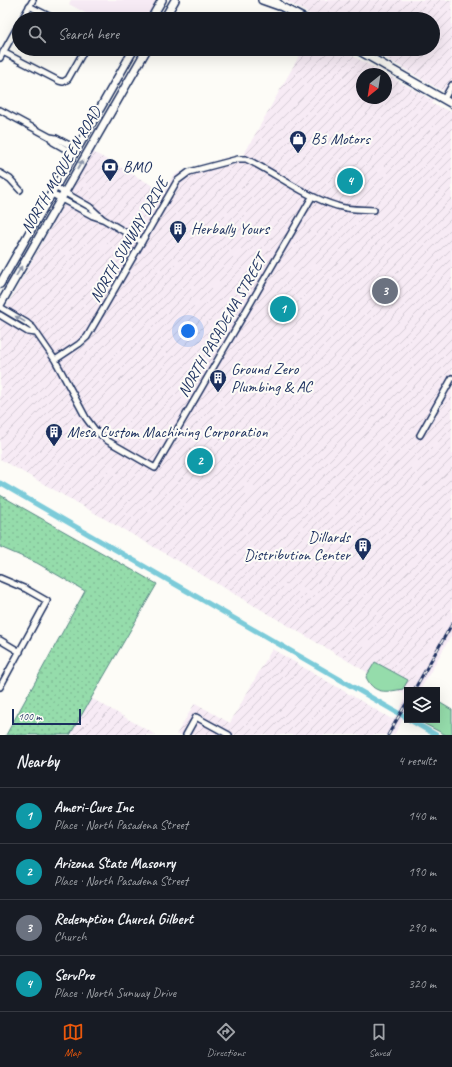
<!DOCTYPE html>
<html lang="en">
<head>
<meta charset="utf-8">
<style>
  :root { --surface:#171b24; --page:#20242c; --text:#f1f3f6; --muted:#9ea1a6; --line:#363941; --accent:#ea580c }
  body { margin:0; font-family:Caveat,sans-serif; background:var(--page); color:var(--text) }
  .controls { position:absolute; right:12px; bottom:12px; display:grid; overflow:hidden; border-radius:0px; box-shadow:0 4px 16px #0002 }
  .controls button { width:36px; height:36px; display:grid; place-items:center; padding:0; border:0; border-bottom:1px solid var(--line); background:var(--surface); color:var(--text); font:20px sans-serif }
  .compass { position:absolute; left:356px; top:68px; width:36px; height:36px; border-radius:50%; background:var(--surface); box-shadow:0 4px 16px #0002; rotate:210deg }
  .scale { position:absolute; left:12px; bottom:10px; width:69px; box-sizing:border-box; padding-left:4px; border:2px solid #1b2f5e; border-top:0; font-size:11px; line-height:14px; white-space:nowrap; color:#1b2f5e; -webkit-text-stroke:3px #fdfcf7; paint-order:stroke }
  .you { position:absolute; left:188px; top:331px; width:14px; height:14px; margin:-10px; border:3px solid #fff; border-radius:50%; background:#1a73e8; box-shadow:0 0 0 6px #1a73e833 }
  .badge { display:grid; place-items:center; width:26px; height:26px; border-radius:50%; background:var(--accent); color:#fff; font-size:13px; font-weight:700 }
  .pin { position:absolute; translate:-50% -50%; border:2px solid #fff; box-shadow:0 1px 4px #0006 }
  .list { margin:0; padding:0; list-style:none }
  h2 { display:flex; justify-content:space-between; align-items:center; height:52px; margin:0; padding:0 16px; font-size:17px }
  h2 small { font-size:13px; font-weight:400; color:var(--muted) }
  .list li { display:grid; grid-template-columns:26px 1fr auto; gap:12px; align-items:center; box-sizing:border-box; height:56px; padding:0 16px; border-top:1px solid var(--line) }
  .list b { display:block; font-size:15px; white-space:nowrap }
  .list p { margin:0; font-size:13px; white-space:nowrap; color:var(--muted) }
  .list em { font-size:13px; font-style:normal; color:var(--muted) }
  .icon { flex:none; width:22px; height:22px; fill:none; stroke:currentColor; stroke-width:2; stroke-linecap:round; stroke-linejoin:round }
  .map { position:relative; flex:none; width:452px; height:735px; overflow:hidden }
  .search { position:absolute; background:var(--surface); box-shadow:0 4px 16px #0002; left:12px; right:12px; top:12px; height:44px; display:flex; align-items:center; gap:10px; box-sizing:border-box; padding:0 14px; border-radius:22px; color:var(--muted); font-size:15px }
  .sheet { height:276px; background:var(--surface) }
  nav { display:flex; justify-content:space-around; align-items:center; box-sizing:border-box; height:56px; border-top:1px solid var(--line); background:var(--surface); font-size:11px; color:var(--muted) }
  nav a { display:grid; justify-items:center; gap:2px }
  nav .on { color:var(--accent) }
  .map>svg:first-child { display:block }
</style>
</head>
<body>
<div class="map">
<svg width="452" height="735" viewBox="0 0 452 735">
  <defs>
    <pattern id="industrial-furrows" width="10" height="10" patternUnits="userSpaceOnUse"><rect width="10" height="10" fill="#f7ebf5"/><path d="M-1 1l2-2M0 10L10 0M9 11l2-2" fill="none" stroke="#d3cad4"/></pattern>
    <pattern id="grass-dots" width="8" height="8" patternUnits="userSpaceOnUse"><rect width="8" height="8" fill="#95dcab"/><path d="M2 2h.1M6 6h.1" fill="none" stroke="#80bd96" stroke-width="1.8" stroke-linecap="round"/></pattern>
  </defs>
  <rect width="100%" height="100%" fill="#fdfcf7"/>
  <filter id="ink" filterUnits="userSpaceOnUse"><feTurbulence type="fractalNoise" baseFrequency=".025" numOctaves="2"/><feDisplacementMap in="SourceGraphic" scale="8" xChannelSelector="R" yChannelSelector="G"/><feConvolveMatrix kernelMatrix="1 2 1 2 8 2 1 2 1" color-interpolation-filters="sRGB"/></filter>
  <g filter="url(#ink)">
    <path fill="#f7ebf5" d="M71,0H156L147,19H96L69,4Z
      M452,610V634L420,690H407V712L394,735H379L390,718L394,719L404,701V694Z"/>
    <path fill="url(#industrial-furrows)" d="M284,0H452V94L437,88L370,49H433V19H318Z
      M303,49H341L385,74H362V98H386V74L434,101L432,104L452,112V610L404,694L175,559L0,459V318L93,152L164,192L172,178L178,173L228,157L243,156Z
      M272,649L390,718L379,735H176L195,703L230,723Z
      M91,698L156,735H70Z"/>
    <path fill="url(#grass-dots)" stroke="#588684" d="M0,495L157,584L70,735H6L85,591L37,563L0,547Z"/>
    <path fill="#95dcab" stroke="#588684" d="M375,662L408,680L403,689C386,692 374,695 366,677Z
      M437,701L452,710V735H446L417,720H437Z"/>
    <g fill="none" stroke-linecap="round" stroke-linejoin="round">
      <path stroke="#7ccbd9" stroke-width="5" d="M0,483L398,713
        M402,715L407,718
        M410,720L436,735"/>
      <defs>
        <path id="street" d="M29,6L55,19
          M22,19L33,0
          M3,52L59,81L63,82L68,79L85,49
          M0,58L19,24
          M444,99L452,85
          M0,110L50,137L56,138L77,149
          M50,137L53,142L74,154
          M0,173L10,179L20,190
          M55,187L90,207L103,219L142,242
          M52,194L93,216L102,219
          M0,307L27,323L33,328L55,360L86,418L95,430L108,441L155,468L312,197
          M0,315L28,332L36,333
          M55,360L79,344L87,337L177,181L189,172L238,159H246C277,174 304,196 337,206C349,210 362,209 374,210
          M420,435L452,378
          M0,578L26,589L47,601L0,687
          M0,640L20,652
          M186,735L196,717L229,735"/>
        <path id="secondary" d="M262,0L279,6
          M274,0L282,7L305,19
          M151,19L162,0
          M164,19L175,0
          M356,49L452,104
          M0,284L134,49
          M0,305L147,49"/>
      </defs>
      <use href="#street" stroke="#1b2f5e" stroke-width="8"/>
      <use href="#secondary" stroke="#1b2f5e" stroke-width="10"/>
      <use href="#street" stroke="#fdfcf7" stroke-width="5"/>
      <use href="#secondary" stroke="#fdfcf7" stroke-width="7"/>
      <defs>
        <path id="rail" d="M414,690L452,624
          M388,735L407,702"/>
      </defs>
      <use href="#rail" stroke="#1b2f5e" stroke-width="3"/>
      <use href="#rail" stroke="#fdfcf7" stroke-width="1.5" stroke-dasharray="4.5" stroke-linecap="butt"/>
    </g>
    <defs><path id="oneway-solid" d="M-6-.8H1V-3.2L6.5 0L1 3.2V.8H-6Z"/></defs>
    <g fill="#8c96aa">
      <use href="#oneway-solid" transform="translate(80 165) rotate(-60)"/>
      <use href="#oneway-solid" transform="translate(19 271) rotate(-60)"/>
      <use href="#oneway-solid" transform="translate(20 319) rotate(-150)"/>
    </g>
  </g>
  <defs>
    <symbol id="shop-pin" viewBox="-11 -11 22 30"><path d="M0 17L-7.5 6A9.5 9.5 0 1 1 7.5 6Z" fill="#1b2f5e" stroke="#fdfcf7"/><path d="M-5-2.5h2.3a2.7 3.5 0 0 1 5.4 0H5L5.5 6h-11ZM-1.5-2.5h3a1.5 2.3 0 0 0-3 0Z" fill="#fff"/></symbol>
    <symbol id="bank-pin" viewBox="-11 -11 22 30"><path d="M0 17L-7.5 6A9.5 9.5 0 1 1 7.5 6Z" fill="#1b2f5e" stroke="#fdfcf7"/><path d="M-6-4H6V4H-6ZM0-2.3a2.3 2.3 0 1 0 0 4.6a2.3 2.3 0 1 0 0-4.6Z" fill="#fff"/></symbol>
    <symbol id="building-pin" viewBox="-11 -11 22 30"><path d="M0 17L-7.5 6A9.5 9.5 0 1 1 7.5 6Z" fill="#1b2f5e" stroke="#fdfcf7"/><path d="M-4-6H4V6H1V3H-1V6H-4ZM-2.5-4.3h1.7v1.8h-1.7ZM.8-4.3h1.7v1.8H.8ZM-2.5-1h1.7V.8h-1.7ZM.8-1h1.7V.8H.8Z" fill="#fff"/></symbol>
  </defs>
  <g fill-rule="evenodd">
    <use href="#shop-pin" x="288" y="129" width="20" height="27"/>
    <use href="#bank-pin" x="100" y="157" width="20" height="27"/>
    <use href="#building-pin" x="168" y="219" width="20" height="27"/>
    <use href="#building-pin" x="208" y="368" width="20" height="27"/>
    <use href="#building-pin" x="44" y="422" width="20" height="27"/>
    <use href="#building-pin" x="353" y="536" width="20" height="27"/>
  </g>
  <g text-anchor="middle" dominant-baseline="central" stroke-width="4" stroke-linejoin="round" paint-order="stroke">
    <g font-size="16" fill="#1b2f5e" stroke="#fdfcf7" text-anchor="start">
      <text x="311" y="139">B5 Motors</text>
      <text x="123" y="167">BMO</text>
      <text x="191" y="229">Herbally Yours</text>
      <text x="231" y="369">Ground Zero<tspan x="231" dy="18">Plumbing &amp; AC</tspan></text>
      <text x="67" y="432">Mesa Custom Machining Corporation</text>
      <text x="350" y="537" text-anchor="end">Dillards<tspan x="350" dy="18">Distribution Center</tspan></text>
    </g>
    <g font-size="16" fill="#1b2f5e" stroke="#fdfcf7">
      <text transform="translate(61 170) rotate(-60)">NORTH MCQUEEN ROAD</text>
      <text transform="translate(129 240) rotate(-60)">NORTH SUNWAY DRIVE</text>
      <text transform="translate(222 326) rotate(-60)">NORTH PASADENA STREET</text>
    </g>
  </g>
</svg>
<div class="controls">
<button><svg class="icon" aria-label="layers" viewBox="0 0 24 24"><path d="M12 4l9 5-9 5-9-5zM3 14l9 5 9-5"/></svg></button>
</div>
<svg class="compass" viewBox="-18 -18 36 36"><path d="M0-13l5 13h-10z" fill="#e53935"/><path d="M0 13l5-13h-10z" fill="#9ea1a6"/></svg>
<div class="scale">100 m</div>
<div class="you"></div>
<div class="pin badge" style="left:283px;top:309px;background:#0f9aa8">1</div>
<div class="pin badge" style="left:200px;top:461px;background:#0f9aa8">2</div>
<div class="pin badge" style="left:385px;top:291px;background:#6b7280">3</div>
<div class="pin badge" style="left:350px;top:181px;background:#0f9aa8">4</div>
<div class="search"><svg class="icon" aria-label="search" viewBox="0 0 24 24"><circle cx="10" cy="10" r="6"/><path d="M15 15l6 6"/></svg>Search here</div>
</div>
<section class="sheet">
<h2>Nearby<small>4 results</small></h2>
<ul class="list">
<li><span class="badge" style="background:#0f9aa8">1</span><div><b>Ameri-Cure Inc</b><p>Place · North Pasadena Street</p></div><em>140 m</em></li>
<li><span class="badge" style="background:#0f9aa8">2</span><div><b>Arizona State Masonry</b><p>Place · North Pasadena Street</p></div><em>190 m</em></li>
<li><span class="badge" style="background:#6b7280">3</span><div><b>Redemption Church Gilbert</b><p>Church</p></div><em>290 m</em></li>
<li><span class="badge" style="background:#0f9aa8">4</span><div><b>ServPro</b><p>Place · North Sunway Drive</p></div><em>320 m</em></li>
</ul>
</section>
<nav>
<a class="on"><svg class="icon" aria-label="map" viewBox="0 0 24 24"><path d="M3 6l6-2 6 2 6-2v14l-6 2-6-2-6 2zM9 4v14M15 6v14"/></svg>Map</a>
<a><svg class="icon" aria-label="directions" viewBox="0 0 24 24"><path d="M12 3l9 9-9 9-9-9zM9 14v-3h6M13 9l2 2-2 2"/></svg>Directions</a>
<a><svg class="icon" aria-label="saved" viewBox="0 0 24 24"><path d="M7 4h10v16l-5-4-5 4z"/></svg>Saved</a>
</nav>
</body>
</html>
